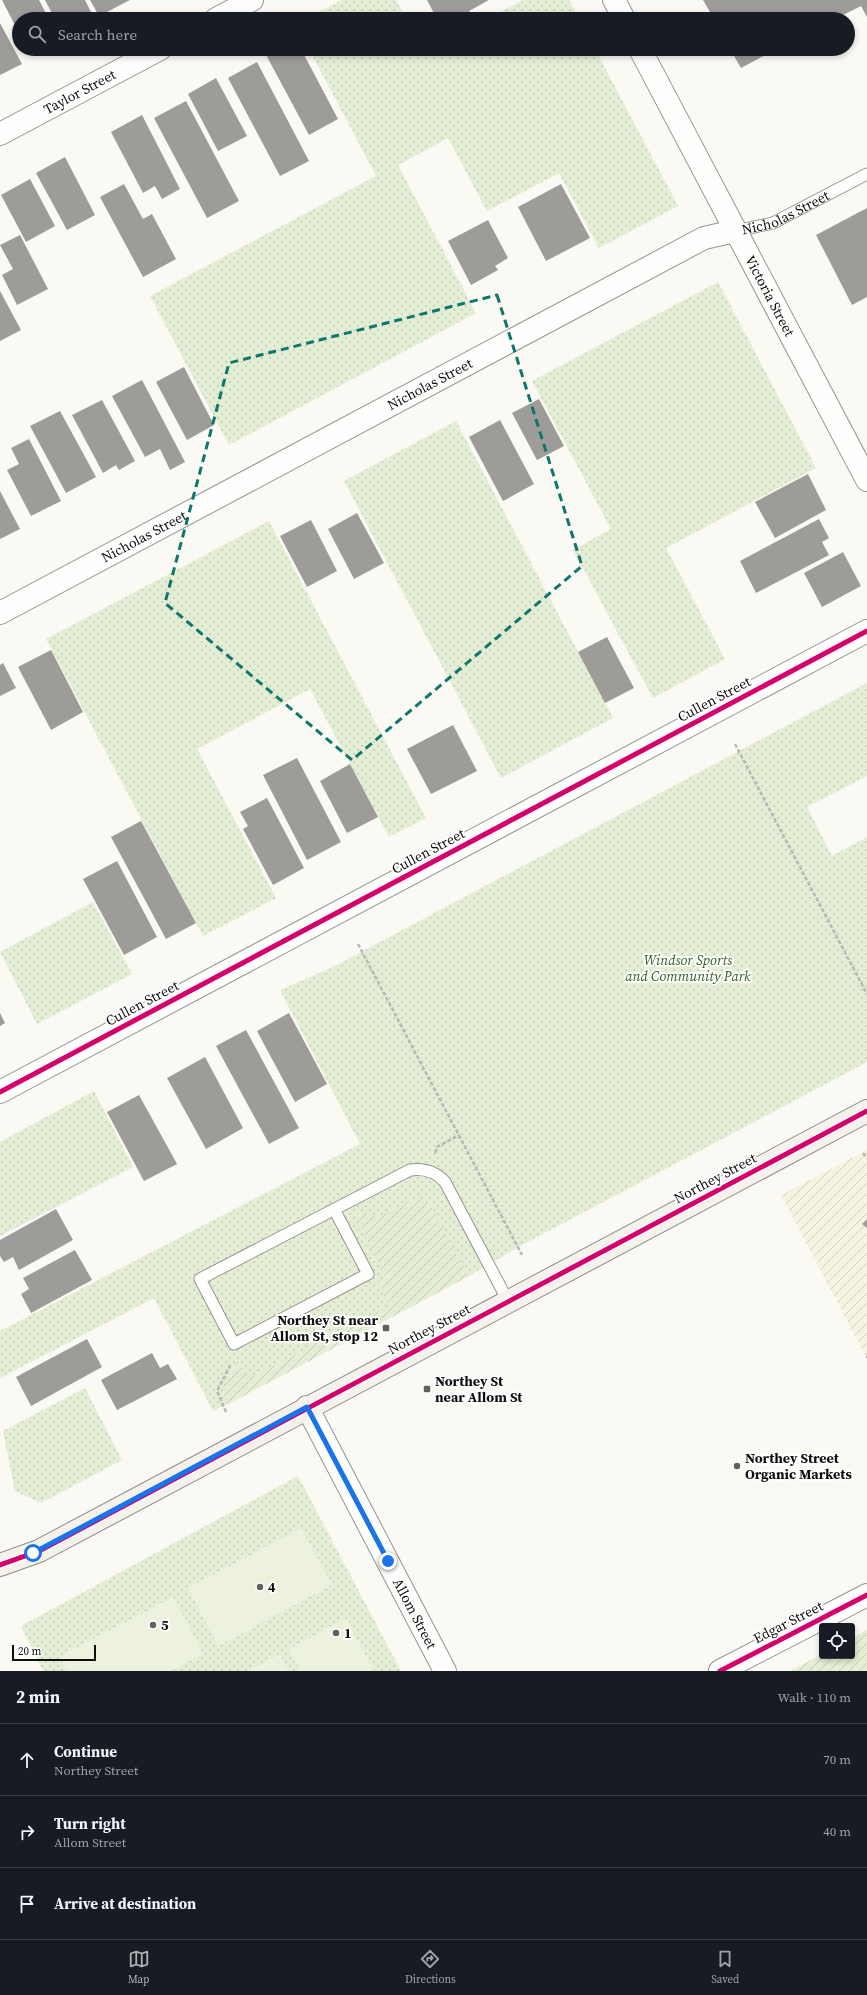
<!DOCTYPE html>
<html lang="en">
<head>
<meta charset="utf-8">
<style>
  :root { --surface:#171b24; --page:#20242c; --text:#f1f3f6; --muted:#9ea1a6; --line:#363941; --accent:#b0b1b2 }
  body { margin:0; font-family:"Source Serif 4",serif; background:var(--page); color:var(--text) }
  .controls { position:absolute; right:12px; bottom:12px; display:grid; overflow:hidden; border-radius:4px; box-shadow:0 2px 6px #0003 }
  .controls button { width:36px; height:36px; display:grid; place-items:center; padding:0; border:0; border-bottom:1px solid var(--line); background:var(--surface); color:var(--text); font:20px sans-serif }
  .scale { position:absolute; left:12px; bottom:10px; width:84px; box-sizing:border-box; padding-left:4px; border:2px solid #0e0e0e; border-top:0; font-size:11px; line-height:14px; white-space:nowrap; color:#0e0e0e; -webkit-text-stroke:3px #fff; paint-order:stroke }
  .stop { position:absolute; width:12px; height:12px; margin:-9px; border:3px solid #1a73e8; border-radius:50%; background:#fff }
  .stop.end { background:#1a73e8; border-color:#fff; box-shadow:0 1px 4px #0008 }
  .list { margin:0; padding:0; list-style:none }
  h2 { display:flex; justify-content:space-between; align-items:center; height:52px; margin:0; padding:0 16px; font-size:17px }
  h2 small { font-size:13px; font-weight:400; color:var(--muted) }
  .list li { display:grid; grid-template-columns:26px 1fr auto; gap:12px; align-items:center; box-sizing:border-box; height:72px; padding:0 16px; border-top:1px solid var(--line) }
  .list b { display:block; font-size:15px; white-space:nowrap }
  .list p { margin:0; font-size:13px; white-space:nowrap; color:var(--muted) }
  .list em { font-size:13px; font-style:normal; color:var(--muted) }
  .icon { flex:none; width:22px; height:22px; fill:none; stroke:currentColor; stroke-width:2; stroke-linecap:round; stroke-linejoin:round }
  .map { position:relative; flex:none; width:867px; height:1671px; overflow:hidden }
  .search { position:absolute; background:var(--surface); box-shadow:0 2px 6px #0003; left:12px; right:12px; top:12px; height:44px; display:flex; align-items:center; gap:10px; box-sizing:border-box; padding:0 14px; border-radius:22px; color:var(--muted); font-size:15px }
  .sheet { height:268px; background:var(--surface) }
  nav { display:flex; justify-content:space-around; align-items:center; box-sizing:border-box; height:56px; border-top:1px solid var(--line); background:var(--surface); font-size:11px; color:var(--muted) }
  nav a { display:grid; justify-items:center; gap:2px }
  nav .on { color:var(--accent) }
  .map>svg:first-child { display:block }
</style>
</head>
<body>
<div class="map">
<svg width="867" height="1671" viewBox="0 0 867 1671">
  <defs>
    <pattern id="farmland-furrows" width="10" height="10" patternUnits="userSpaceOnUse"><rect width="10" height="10" fill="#f6f3e1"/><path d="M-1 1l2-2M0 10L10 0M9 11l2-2" fill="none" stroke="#d2cfc0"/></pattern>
    <pattern id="grass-dots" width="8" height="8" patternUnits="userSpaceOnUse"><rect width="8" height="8" fill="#e4eed5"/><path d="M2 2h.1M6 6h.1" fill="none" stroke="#c2cbb6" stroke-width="1.8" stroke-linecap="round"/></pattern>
    <pattern id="garden-furrows" width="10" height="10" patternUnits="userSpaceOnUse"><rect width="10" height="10" fill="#e4eed5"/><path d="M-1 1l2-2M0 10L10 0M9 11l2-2" fill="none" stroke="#c2cbb6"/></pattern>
  </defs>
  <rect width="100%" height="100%" fill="#faf9f4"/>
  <path fill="url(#farmland-furrows)" d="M867,1150V1359L781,1195Z"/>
  <path fill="url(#grass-dots)" d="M342,0H396L406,19H306Z
    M523,0H569L579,19H488Z
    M309,49H422L424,53L431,49H595L678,206L599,248L559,173L487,211L448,138L398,165L476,313L229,445L150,296L376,176Z
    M718,282L816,468L666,548L725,659L653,698L573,550L611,529L532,381Z
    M456,421L613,718L501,778L344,481Z
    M269,521L426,818L389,837L310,689L197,749L276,898L203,936L46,639Z
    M867,683V776L807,807L832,856L867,837V1062L522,1245L469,1276L213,1411L154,1298L0,1378V1331L360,1144L280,990L333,967Z
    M93,902L132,974L37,1024L0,952Z
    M94,1091L133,1167L0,1236V1142Z
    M85,1388L122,1460L41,1503L15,1491L3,1431Z
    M298,1476L401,1671H43L21,1626Z"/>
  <path fill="url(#garden-furrows)" d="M416,1198L422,1199L431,1206L469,1276L227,1405C217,1385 227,1378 238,1361L248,1379L389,1306L377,1281L385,1277L356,1218L358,1213L362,1212L378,1217Z
    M867,1630V1671H790L822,1654V1656H852V1638Z"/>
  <path fill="#edf2df" d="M301,1528L332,1585L218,1646L188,1588Z
    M173,1597L203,1654L171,1671H67L59,1657Z
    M346,1618L374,1671H301L289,1649Z
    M280,1654L289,1671H248Z"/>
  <path fill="#9e9c99" d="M2,0H39L49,19H19V33Z
    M45,0H85L91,12L78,19H63L62,17L55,19Z
    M90,0H130L99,16Z
    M427,0H489L469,11L473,19H437Z
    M703,0H867V17L861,6L835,19H714Z
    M0,23L22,64L0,75Z
    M273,49H301L338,119L309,135L265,53Z
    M730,49H777L741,68Z
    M257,62L309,161L280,176L228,78Z
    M216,78L247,136L218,151L188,94Z
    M186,101L239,201L207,218L154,118Z
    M142,115L180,189L162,199L155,186L143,193L111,132Z
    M65,157L95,215L67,230L36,173Z
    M30,179L55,226L26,242L1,195Z
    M124,184L143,219L152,214L176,259L143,277L100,197Z
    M561,184L590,238L546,261L518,207Z
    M867,208V297L852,305L816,235Z
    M488,220L508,258L495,266L498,270L471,285L448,241Z
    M20,235L48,289L17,305L2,275L13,269L0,245Z
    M0,291L21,330L0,341Z
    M184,367L214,425L187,440L156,382Z
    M142,380L185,462L170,470L160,449L145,457L112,396Z
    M539,399L564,446L537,460L512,413Z
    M102,400L135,461L119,470L116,465L103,473L72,415Z
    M60,411L96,477L66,493L30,426Z
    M500,420L534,484L503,501L469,437Z
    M29,439L61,501L31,516L7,470L19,464L11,448Z
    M808,474L826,510L775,538L755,502Z
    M0,491L20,529L0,539Z
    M357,513L384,563L354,579L328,529Z
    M819,519L829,538L822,542L829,555L756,593L740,561Z
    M311,520L337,571L307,587L280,536Z
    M843,552L861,586L822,607L804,573Z
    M607,637L634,688L605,703L578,652Z
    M51,650L83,712L51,730L18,667Z
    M3,663L16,688L0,696V665Z
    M453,725L477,771L431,794L407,749Z
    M297,758L341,842L307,860L263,775Z
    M350,764L378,817L347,833L320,781Z
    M267,798L304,868L273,885L243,829L248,826L240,812Z
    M141,821L196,923L166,939L111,837Z
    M117,861L157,937L124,955L83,879Z
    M0,1013L5,1023L0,1026Z
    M289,1013L327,1084L295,1102L257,1031Z
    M246,1030L299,1128L269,1144L216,1046Z
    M205,1057L243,1128L206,1149L167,1078Z
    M139,1095L177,1164L144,1181L107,1112Z
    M56,1209L73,1240L19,1270L13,1257L4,1262L0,1256V1240Z
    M867,1219V1228L862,1224Z
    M75,1250L92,1280L31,1313L21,1294L29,1289L23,1278Z
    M87,1339L102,1367L31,1406L16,1377Z
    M152,1353L160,1368L168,1364L177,1379L117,1410L101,1380Z"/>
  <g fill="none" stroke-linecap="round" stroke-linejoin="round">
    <defs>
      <g id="lane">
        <path id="s1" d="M735,231L773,223L867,174"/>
        <path d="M334,1209L368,1274L234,1344L200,1279L410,1170C424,1168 435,1171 445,1182L508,1301"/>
      </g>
      <g id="street">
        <path d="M614,0L624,19"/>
        <path d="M216,19L252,0"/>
        <path id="s2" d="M640,49L867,480"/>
        <path id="s3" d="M0,134L160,49"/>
        <path id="s4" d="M0,613L704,238L735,231"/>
        <path d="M0,1092L867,631"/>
        <path id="s5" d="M307,1407L445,1671"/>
        <path d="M720,1671L867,1595"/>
      </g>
      <path id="secondary" d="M0,1565L39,1551L867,1111"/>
    </defs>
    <use href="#lane" stroke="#949492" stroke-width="13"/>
    <use href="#street" stroke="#949492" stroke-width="24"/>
    <use href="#secondary" stroke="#8b8a88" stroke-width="24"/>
    <path stroke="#b8b8b7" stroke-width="2.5" stroke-dasharray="4 2" stroke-linecap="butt" d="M735,744L867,994
      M358,944L522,1255
      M435,1153L437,1147L459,1135
      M863,1153L867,1158
      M866,1357H867
      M226,1412L217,1391L231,1364"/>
    <use href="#lane" stroke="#fefefd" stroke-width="11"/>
    <use href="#street" stroke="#fefefd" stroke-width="22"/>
    <use href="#secondary" stroke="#f4f2ea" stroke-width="22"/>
    <defs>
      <path id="cycleway" d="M0,1092L867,631
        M0,1565L39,1551L867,1111
        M720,1671L867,1595"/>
    </defs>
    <use href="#cycleway" stroke="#fff" stroke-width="8"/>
    <use href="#cycleway" stroke="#d6006c" stroke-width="5"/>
  </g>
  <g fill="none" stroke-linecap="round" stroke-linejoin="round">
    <path stroke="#1a73e8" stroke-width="5" d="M33,1553L307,1407L388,1561"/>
  </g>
  <path fill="none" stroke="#0f766e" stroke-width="3" stroke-dasharray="8 5" stroke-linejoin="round" d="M497,295L582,566L352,760L165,603L229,363Z"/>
  <g fill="#61605e" stroke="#fff" stroke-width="1.5">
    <rect x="382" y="1324" width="8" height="8" rx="2"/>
    <rect x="423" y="1385" width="8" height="8" rx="2"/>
    <circle cx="737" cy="1466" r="4"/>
    <circle cx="260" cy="1587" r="4"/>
    <circle cx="153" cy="1625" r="4"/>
    <circle cx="336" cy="1633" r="4"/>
  </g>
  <g text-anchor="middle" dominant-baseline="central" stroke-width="4" stroke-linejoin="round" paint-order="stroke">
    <g font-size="14" fill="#0e0e0e" stroke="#fff">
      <text stroke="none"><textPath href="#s3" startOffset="90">Taylor Street</textPath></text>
      <text stroke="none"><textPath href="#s1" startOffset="54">Nicholas Street</textPath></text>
      <text stroke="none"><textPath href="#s2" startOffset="279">Victoria Street</textPath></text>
      <text stroke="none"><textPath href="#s4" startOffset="487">Nicholas Street</textPath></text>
      <text stroke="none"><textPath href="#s4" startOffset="163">Nicholas Street</textPath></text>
      <text transform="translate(714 699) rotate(-28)">Cullen Street</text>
      <text transform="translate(428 851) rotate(-28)">Cullen Street</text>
      <text transform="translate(142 1003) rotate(-28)">Cullen Street</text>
      <text transform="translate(715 1178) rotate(-28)">Northey Street</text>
      <text transform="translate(429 1329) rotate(-28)">Northey Street</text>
      <text stroke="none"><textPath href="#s5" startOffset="233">Allom Street</textPath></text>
      <text transform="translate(788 1622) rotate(-27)">Edgar Street</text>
    </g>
    <g font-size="14" font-style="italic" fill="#316024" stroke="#fff">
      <text x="688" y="960">Windsor Sports<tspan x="688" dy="16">and Community Park</tspan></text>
    </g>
    <g font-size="14" font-weight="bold" fill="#0e0e0e" stroke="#fff" text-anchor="start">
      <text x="378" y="1320" text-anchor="end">Northey St near<tspan x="378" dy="16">Allom St, stop 12</tspan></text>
      <text x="435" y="1381">Northey St<tspan x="435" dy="16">near Allom St</tspan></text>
      <text x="745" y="1458">Northey Street<tspan x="745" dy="16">Organic Markets</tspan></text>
      <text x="268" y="1587">4</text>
      <text x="161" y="1625">5</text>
      <text x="344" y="1633">1</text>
    </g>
  </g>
</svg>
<div class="controls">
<button><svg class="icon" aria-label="locate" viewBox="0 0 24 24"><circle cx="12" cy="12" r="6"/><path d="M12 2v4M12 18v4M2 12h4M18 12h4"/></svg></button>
</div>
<div class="scale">20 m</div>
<div class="stop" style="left:33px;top:1553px"></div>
<div class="stop end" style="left:388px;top:1561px"></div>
<div class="search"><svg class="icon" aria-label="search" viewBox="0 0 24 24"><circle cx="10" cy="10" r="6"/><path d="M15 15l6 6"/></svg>Search here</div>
</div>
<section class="sheet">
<h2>2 min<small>Walk · 110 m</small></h2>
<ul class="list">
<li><svg class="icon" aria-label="ahead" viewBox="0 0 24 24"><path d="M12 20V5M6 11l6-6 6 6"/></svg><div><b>Continue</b><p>Northey Street</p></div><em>70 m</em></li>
<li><svg class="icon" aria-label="right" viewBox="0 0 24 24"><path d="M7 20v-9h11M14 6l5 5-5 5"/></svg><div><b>Turn right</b><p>Allom Street</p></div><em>40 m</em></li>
<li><svg class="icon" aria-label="arrive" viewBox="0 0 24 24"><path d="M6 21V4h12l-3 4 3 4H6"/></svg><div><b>Arrive at destination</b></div></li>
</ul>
</section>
<nav>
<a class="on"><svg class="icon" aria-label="map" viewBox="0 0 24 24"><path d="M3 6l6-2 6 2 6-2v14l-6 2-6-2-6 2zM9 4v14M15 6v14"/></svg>Map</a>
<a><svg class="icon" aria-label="directions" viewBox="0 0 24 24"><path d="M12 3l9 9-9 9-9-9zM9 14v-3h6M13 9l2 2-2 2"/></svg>Directions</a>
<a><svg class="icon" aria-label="saved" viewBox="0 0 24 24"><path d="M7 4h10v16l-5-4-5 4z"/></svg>Saved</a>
</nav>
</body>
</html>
